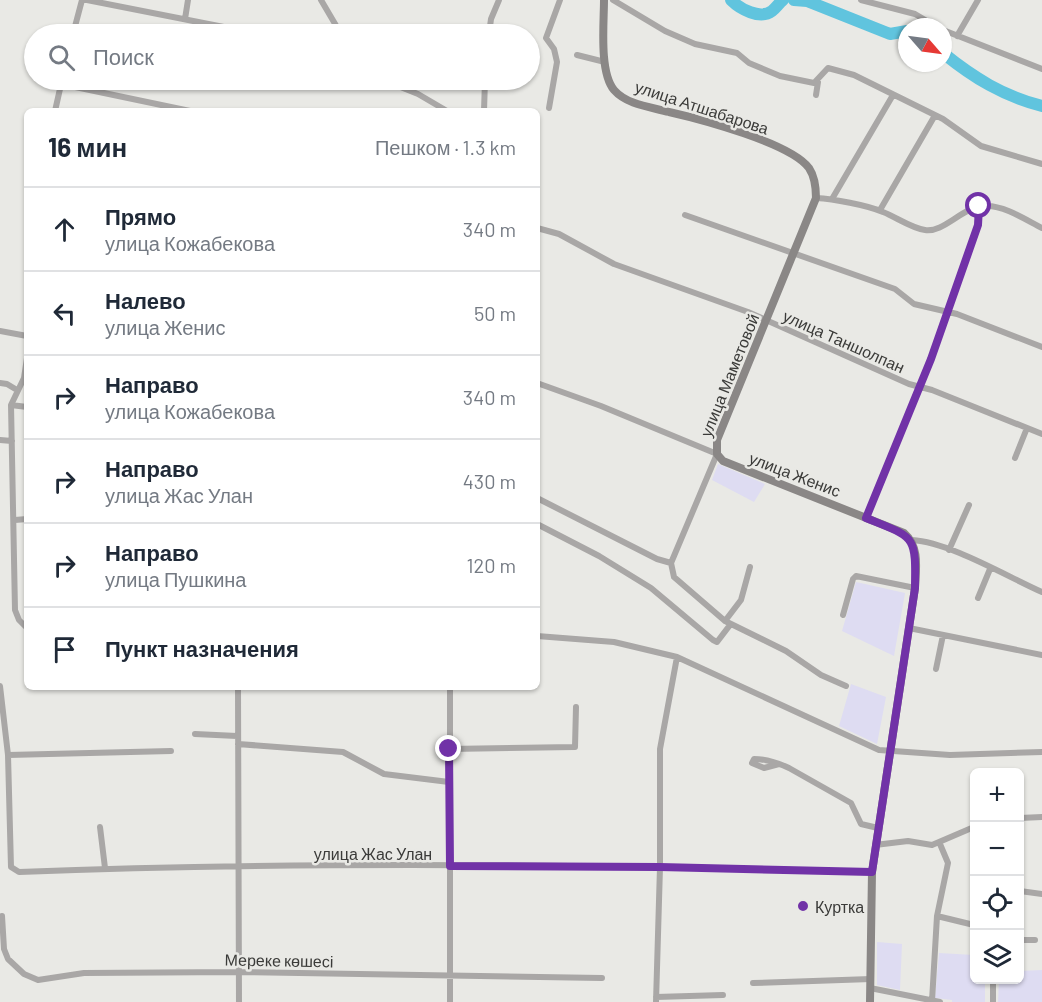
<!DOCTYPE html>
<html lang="ru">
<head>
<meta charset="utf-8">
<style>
  :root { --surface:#fff; --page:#f6f6f7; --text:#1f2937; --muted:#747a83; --line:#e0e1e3 }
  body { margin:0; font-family:Barlow,sans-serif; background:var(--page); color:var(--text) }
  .controls { position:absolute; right:18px; bottom:18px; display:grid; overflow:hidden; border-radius:9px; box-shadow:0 2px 4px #0004 }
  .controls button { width:54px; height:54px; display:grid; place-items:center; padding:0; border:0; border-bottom:2px solid var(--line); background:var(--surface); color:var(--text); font:30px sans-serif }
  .compass { position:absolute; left:898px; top:18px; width:54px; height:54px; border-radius:50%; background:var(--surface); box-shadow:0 2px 4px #0004; rotate:118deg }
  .stop { position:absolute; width:18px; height:18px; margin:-14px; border:4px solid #7132a7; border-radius:50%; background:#fff }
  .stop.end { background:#7132a7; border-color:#fff; box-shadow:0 2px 6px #0008 }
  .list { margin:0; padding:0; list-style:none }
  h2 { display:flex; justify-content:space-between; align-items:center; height:78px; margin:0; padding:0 24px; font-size:26px }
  h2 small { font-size:20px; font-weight:400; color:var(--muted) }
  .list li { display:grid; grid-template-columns:39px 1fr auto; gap:18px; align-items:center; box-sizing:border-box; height:84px; padding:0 24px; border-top:2px solid var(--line) }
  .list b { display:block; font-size:22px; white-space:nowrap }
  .list p { margin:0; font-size:20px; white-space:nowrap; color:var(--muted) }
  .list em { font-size:20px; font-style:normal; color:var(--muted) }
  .icon { flex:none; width:33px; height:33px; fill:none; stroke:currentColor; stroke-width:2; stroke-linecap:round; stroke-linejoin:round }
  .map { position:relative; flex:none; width:1042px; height:1002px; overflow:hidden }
  .search { position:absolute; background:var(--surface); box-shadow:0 2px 4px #0004; left:24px; top:24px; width:516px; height:66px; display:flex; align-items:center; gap:15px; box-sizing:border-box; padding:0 21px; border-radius:33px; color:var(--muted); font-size:22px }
  .panel { position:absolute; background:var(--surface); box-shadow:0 2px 4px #0004; left:24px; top:108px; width:516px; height:582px; border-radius:9px }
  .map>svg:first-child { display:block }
</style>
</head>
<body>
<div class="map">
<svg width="1042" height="1002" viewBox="0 0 1042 1002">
  <rect width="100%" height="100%" fill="#e9e9e5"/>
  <path fill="#dedcf2" d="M718,464L765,484L754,502L712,480Z
    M856,582L905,593L894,656L842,631Z
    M851,684L886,697L877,744L839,726Z
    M877,942L902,944L900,990L877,985Z
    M939,953L974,955V980H985V1002H952V1000L935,998Z
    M1042,970V1002H998L999,980H1020V971Z"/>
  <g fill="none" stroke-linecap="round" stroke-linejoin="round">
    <path stroke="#60c4de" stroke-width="12" d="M731,0C740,9 760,20 772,11C776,8 779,3 783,0
      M794,0L807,1L890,34L907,31
      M943,53C974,78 1003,96 1042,106"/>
    <path stroke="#a9a7a6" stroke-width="6" d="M87,0L259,34
      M321,0L341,34
      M613,0L665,31L695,44L737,53L749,63L780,76L814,83L828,68L854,75L943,119L981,146L1042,164
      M861,0L915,14L937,27
      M185,19L188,0
      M943,30L1042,69
      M73,34L82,0
      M489,34L491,19L499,0
      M957,36L978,0
      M577,55L605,62
      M383,80L418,94L447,111
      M61,84L190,111
      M816,95L818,82
      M549,108L557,62L554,49L546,38L560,0
      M55,111L62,80
      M484,111L485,80
      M816,198C833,199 867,205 883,212C896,217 911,228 925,230C945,233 963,205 987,206C1005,206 1026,220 1042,228
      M832,199L893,95
      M880,210L934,117
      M685,215L895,289L914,304L957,314L1042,347
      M537,228L559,234L614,264L748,312L909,384L932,390L1042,434
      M0,331L27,336
      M27,358L24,378L11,405L15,610L19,620L27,628
      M0,383L7,384L17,390
      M537,383L601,406L717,454L671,563
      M11,405L27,407
      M0,440L12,441
      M1015,458L1027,428
      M537,498L657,559L671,563L674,577L725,621L786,651L821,675L846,686
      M866,518L931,359L978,225L979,206
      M15,520L27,519
      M537,524L599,556L651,588L713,640L717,642L730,625
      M912,540C949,542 1006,576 1042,592
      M949,550L969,505
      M978,598L990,569
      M843,615L853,579L856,576L915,588
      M725,621L741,600L750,567
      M909,628L1042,655
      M537,636L614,642L677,657L879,750L950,755L1042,752
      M936,669L943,635
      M0,686L8,755L11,867L19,872C302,861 588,864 872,872
      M238,687L239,1002
      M195,734L237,736
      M238,744L343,752L384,774L449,782
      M449,749L575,747L576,707
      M8,755L171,751
      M779,764L764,768L752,763L754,759C767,759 778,763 789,768L851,803L861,824L878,828
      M1020,818L1042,817
      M100,827L105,868
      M875,845L908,841L932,845L974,827
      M1020,891L1042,894
      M2,916L4,949L8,959L24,974L38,980L84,973L238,972L602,978
      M937,916L974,925
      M1020,940H1035
      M753,983L871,979
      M870,988L940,1002
      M656,997L723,995
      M932,1001L937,916L948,863L940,844
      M450,1002V687
      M656,1002L660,867V749L677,657
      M993,1002V980"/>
    <path stroke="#8a8786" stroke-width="8" d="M604,0C604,23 599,72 614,90C627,105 651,107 669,112C700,119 791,143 809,168C815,177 816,188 816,198L717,440V454L723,461L738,467L904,533C920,547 916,568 915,588L872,872L870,1002"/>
  </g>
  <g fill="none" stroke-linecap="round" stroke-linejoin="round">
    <path stroke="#7132a7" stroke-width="8" d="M449,749L450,866L660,867L872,872L915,588C916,534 915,538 866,518L931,359L978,225L979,206"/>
  </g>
  <circle fill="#7132a7" stroke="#e9e9e5" stroke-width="2" cx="803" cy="906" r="6"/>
  <g text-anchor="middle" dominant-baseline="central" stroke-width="5" stroke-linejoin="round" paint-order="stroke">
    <g font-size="16" fill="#3b3b39" stroke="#e9e9e5">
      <text transform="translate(702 107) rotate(18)">улица Атшабарова</text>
      <text transform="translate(844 341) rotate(24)">улица Таншолпан</text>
      <text transform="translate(729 375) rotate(-68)">улица Маметовой</text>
      <text transform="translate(795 474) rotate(21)">улица Женис</text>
      <text x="373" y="853">улица Жас Улан</text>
      <text transform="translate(279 960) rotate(1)">Мереке көшесі</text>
    </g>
    <g font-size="16" fill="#3b3b39" stroke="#e9e9e5" text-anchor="start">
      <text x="815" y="906">Куртка</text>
    </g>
  </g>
</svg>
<div class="controls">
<button>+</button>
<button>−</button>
<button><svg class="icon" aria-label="locate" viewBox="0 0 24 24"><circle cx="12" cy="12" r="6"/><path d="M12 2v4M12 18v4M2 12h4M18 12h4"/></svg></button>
<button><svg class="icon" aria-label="layers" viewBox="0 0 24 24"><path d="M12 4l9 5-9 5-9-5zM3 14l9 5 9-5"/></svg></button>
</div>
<svg class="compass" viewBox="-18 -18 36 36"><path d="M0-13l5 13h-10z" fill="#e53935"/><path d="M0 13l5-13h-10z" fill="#747a83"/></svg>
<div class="stop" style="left:979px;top:206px"></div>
<div class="stop end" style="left:449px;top:749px"></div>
<div class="search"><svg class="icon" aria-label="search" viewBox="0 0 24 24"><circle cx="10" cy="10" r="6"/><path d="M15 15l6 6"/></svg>Поиск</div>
<section class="panel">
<h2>16 мин<small>Пешком · 1.3 km</small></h2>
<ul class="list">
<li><svg class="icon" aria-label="ahead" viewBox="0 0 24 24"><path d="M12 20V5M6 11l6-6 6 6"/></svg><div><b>Прямо</b><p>улица Кожабекова</p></div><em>340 m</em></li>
<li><svg class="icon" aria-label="left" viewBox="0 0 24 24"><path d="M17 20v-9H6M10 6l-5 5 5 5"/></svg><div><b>Налево</b><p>улица Женис</p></div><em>50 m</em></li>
<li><svg class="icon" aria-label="right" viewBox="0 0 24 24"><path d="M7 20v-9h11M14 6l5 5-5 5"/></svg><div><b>Направо</b><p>улица Кожабекова</p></div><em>340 m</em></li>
<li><svg class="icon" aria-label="right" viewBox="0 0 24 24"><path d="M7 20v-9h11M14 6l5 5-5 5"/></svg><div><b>Направо</b><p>улица Жас Улан</p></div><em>430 m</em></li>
<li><svg class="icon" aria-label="right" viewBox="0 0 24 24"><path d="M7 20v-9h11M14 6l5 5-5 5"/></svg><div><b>Направо</b><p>улица Пушкина</p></div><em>120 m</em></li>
<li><svg class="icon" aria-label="arrive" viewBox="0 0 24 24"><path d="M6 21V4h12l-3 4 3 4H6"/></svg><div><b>Пункт назначения</b></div></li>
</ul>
</section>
</div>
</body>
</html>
